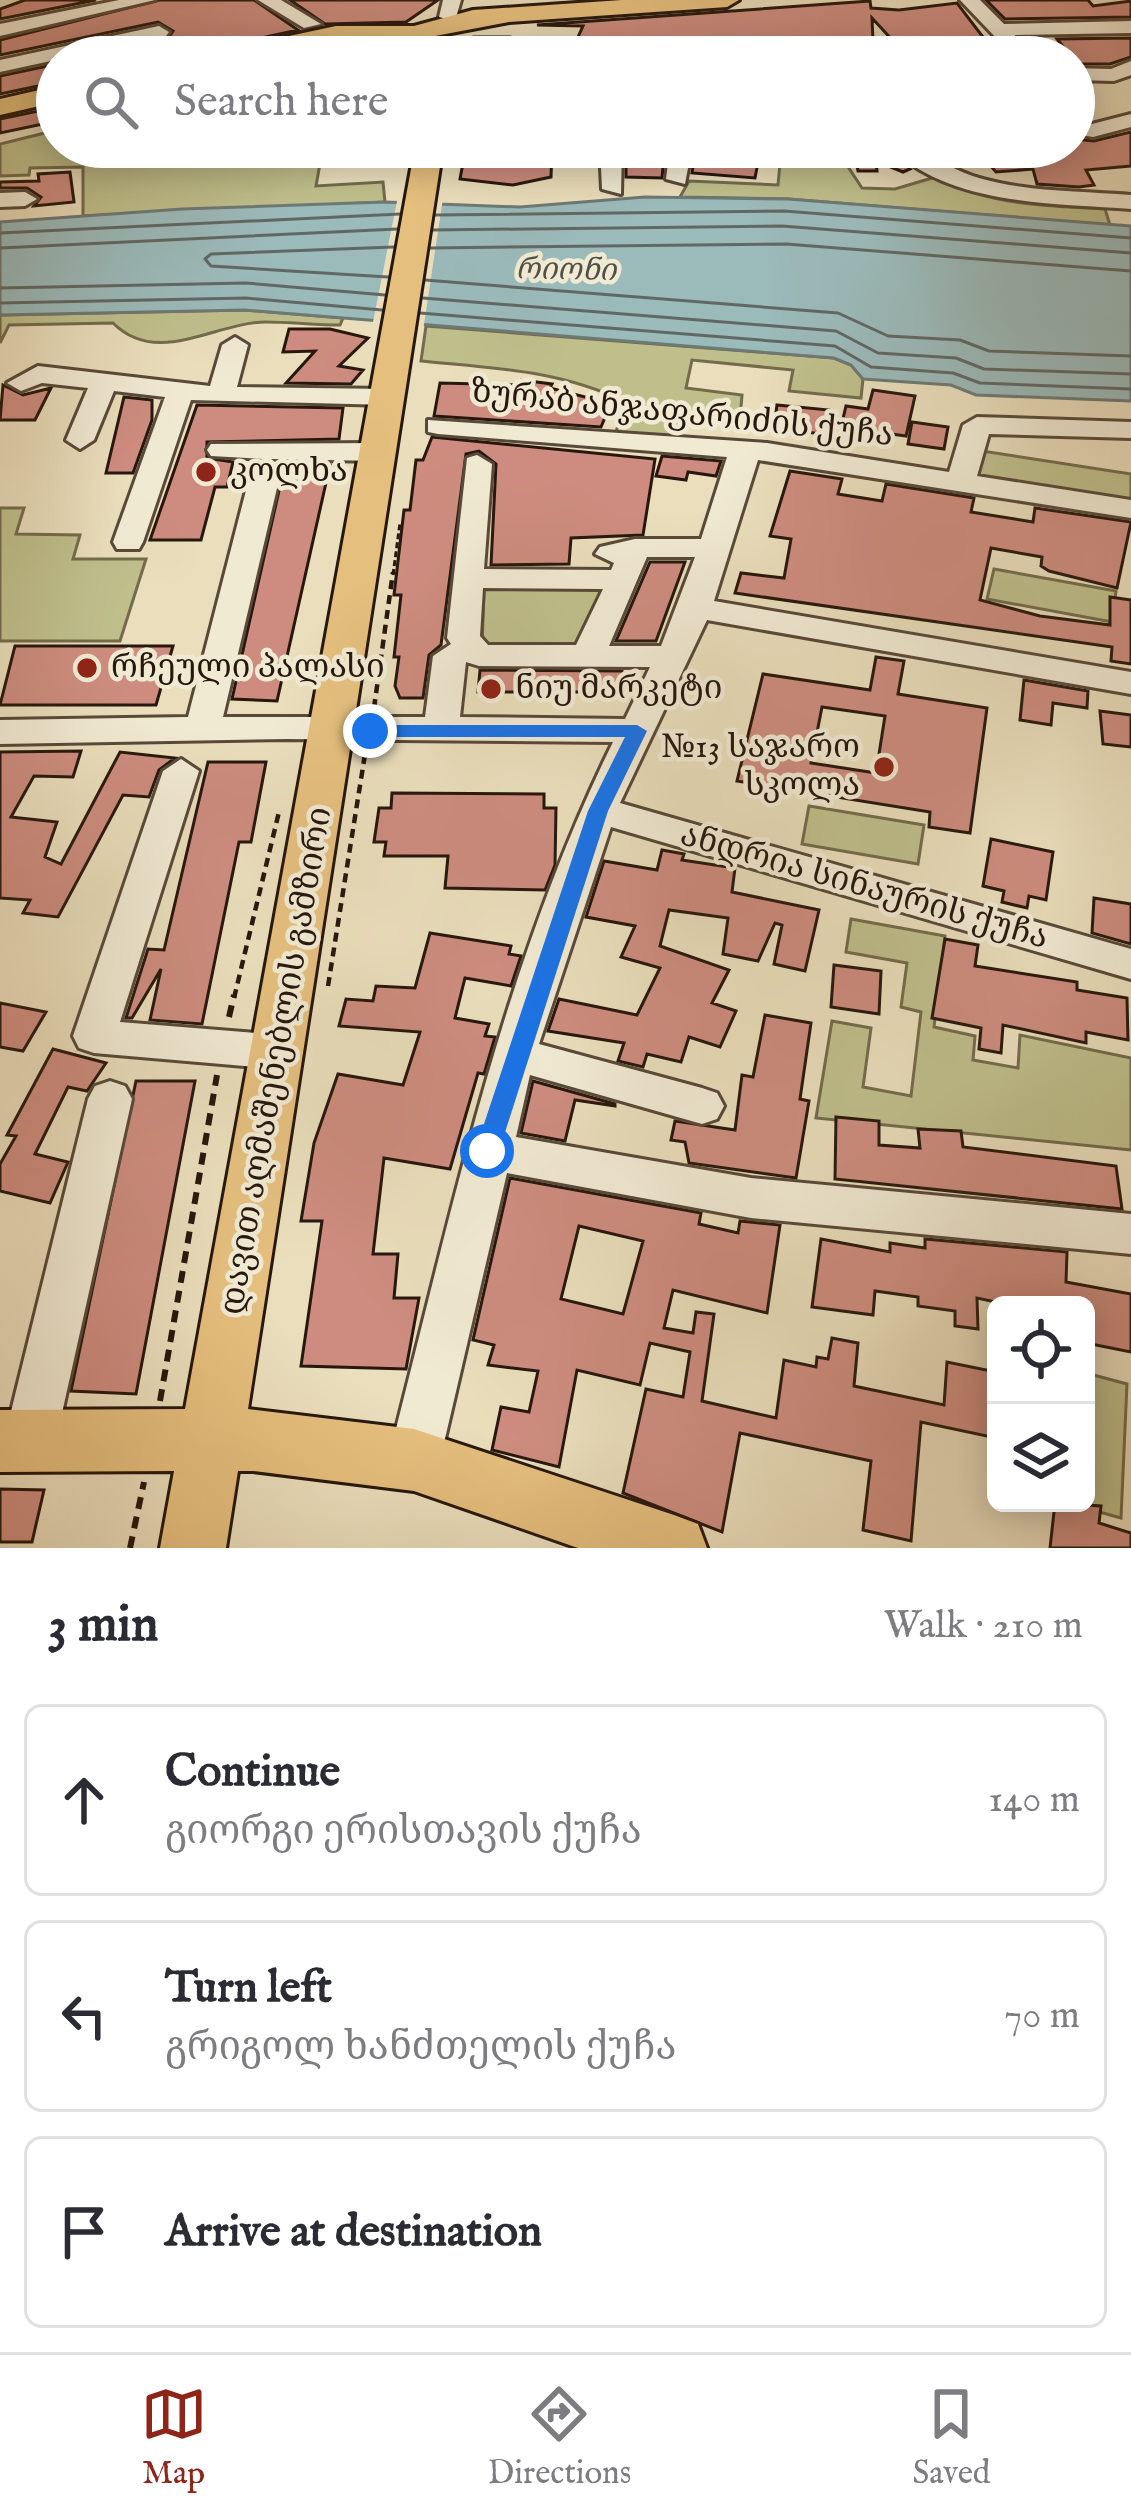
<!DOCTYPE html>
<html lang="en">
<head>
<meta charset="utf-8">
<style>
  :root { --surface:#fff; --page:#f2f2f3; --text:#2b2b33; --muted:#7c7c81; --line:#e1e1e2; --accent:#8f2418 }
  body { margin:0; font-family:"IM FELL English","Noto Serif Georgian",serif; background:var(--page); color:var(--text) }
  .controls { position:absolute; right:36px; bottom:36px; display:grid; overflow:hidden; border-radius:18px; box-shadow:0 6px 30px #0003 }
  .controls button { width:108px; height:108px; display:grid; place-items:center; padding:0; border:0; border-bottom:3px solid var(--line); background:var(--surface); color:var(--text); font:60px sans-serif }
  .stop { position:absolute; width:36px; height:36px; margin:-27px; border:9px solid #1a73e8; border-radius:50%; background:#fff }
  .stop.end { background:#1a73e8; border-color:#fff; box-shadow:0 3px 12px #0008 }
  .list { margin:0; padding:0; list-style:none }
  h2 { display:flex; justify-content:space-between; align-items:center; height:156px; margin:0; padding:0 48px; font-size:51px }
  h2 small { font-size:39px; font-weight:400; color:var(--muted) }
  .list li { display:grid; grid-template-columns:78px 1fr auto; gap:36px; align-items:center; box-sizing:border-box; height:192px; margin:0 24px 24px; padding:0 24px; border:3px solid var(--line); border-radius:18px }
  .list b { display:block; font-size:45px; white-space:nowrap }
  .list p { margin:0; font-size:39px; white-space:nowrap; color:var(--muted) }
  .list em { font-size:39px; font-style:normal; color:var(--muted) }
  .icon { flex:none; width:66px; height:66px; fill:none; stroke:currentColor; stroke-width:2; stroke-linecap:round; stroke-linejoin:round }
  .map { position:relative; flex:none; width:1131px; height:1548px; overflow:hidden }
  .search { position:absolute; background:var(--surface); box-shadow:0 6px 30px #0003; left:36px; right:36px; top:36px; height:132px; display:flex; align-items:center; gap:30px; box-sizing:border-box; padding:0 42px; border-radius:66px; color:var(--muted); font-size:45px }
  .sheet { height:804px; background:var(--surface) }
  nav { display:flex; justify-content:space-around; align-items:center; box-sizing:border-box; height:168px; border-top:3px solid var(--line); background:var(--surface); font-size:33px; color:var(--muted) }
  nav a { display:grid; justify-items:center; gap:6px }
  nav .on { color:var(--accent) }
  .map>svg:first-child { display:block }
</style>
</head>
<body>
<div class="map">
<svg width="1131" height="1548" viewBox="0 0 1131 1548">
  <rect width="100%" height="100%" fill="#eadebc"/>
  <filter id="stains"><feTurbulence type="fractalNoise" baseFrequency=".00167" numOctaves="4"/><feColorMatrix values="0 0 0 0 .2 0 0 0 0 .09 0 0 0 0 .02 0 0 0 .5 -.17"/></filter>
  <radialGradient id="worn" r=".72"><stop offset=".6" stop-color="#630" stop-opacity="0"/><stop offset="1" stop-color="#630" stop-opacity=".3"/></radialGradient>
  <path fill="#bfbf8c" stroke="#736b4c" stroke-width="3" d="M57,130V147H323L316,186L383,182L385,202L83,216V167L30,168L29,175L0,176V144Z
    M811,147H835L862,188L895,189L939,176C988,207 1048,205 1105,209L1110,225L788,199L680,197L689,181L778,185L781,153H809Z
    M245,310L343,318L340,325C315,325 290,322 265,322C214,323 157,367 113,323L9,325L0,343V315Z
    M426,326L834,358L851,365L863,379L861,398L789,391L793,370L692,360L686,388L742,395L740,419L685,413L674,448L613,442L625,402C561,370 491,368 421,361Z
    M982,451L1131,474V501L977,475Z
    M0,508H24L16,534L80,535L73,559H146L120,641H0Z
    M994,569L1116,591L1112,622L987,599Z
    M484,588H614L585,651L482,649Z
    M809,806L924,825L918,864L802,844Z
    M851,919L945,936L934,1027L975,1036L973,1060L1018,1068L1020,1035L1131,1058V1150L816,1118L832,1021L871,1028L863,1087L911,1096L921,1012L901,1007L907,963L846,952Z
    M1086,1373L1127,1384L1121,1518L1067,1503H1086Z"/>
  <path fill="#9bbaba" stroke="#6d7975" stroke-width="3" d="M645,197L788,199L1131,226V401L976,395L951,385L863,379L851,365L834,358L245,310L0,315V222L182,209L385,202L520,207Z"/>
  <path fill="#eadebc" d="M398,196L443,198L423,331L372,327Z"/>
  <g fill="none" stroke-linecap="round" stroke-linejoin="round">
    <path stroke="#616864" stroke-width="3" d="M435,215L784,211L1131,238
      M433,230L782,226L1131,253
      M0,233L400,214
      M0,248L397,229
      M430,248L786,244L1131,271
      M388,277L211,266L205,259L211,254L394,247
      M425,280L838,313L888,336L960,340L989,351L1131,356
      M0,288L246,283L385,295
      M423,298L836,331L878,353L956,358L984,369L1131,374
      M0,303L246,298L382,310
      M420,313L835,346L871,367L953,373L980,383L1131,389"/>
  </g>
  <path fill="#cd8c7f" stroke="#27170d" stroke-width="3" fill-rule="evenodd" d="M25,0H96L0,19V9Z
    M159,0H254L298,30L214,48L208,57H90L167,40L173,31L158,22L0,55V40Z
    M290,0H438L406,22L325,24Z
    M986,0H1088L1093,6L1131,1V17L1005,19Z
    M870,1L871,8L899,10L957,3L996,54L971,57L965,49L921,53L895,43L872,18L873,41H601L578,37L583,26L537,25Z
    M474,37H510L511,45L502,57H472Z
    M1131,38V57L1110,64H1077L1057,39Z
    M336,44H401L398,57H279Z
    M57,64V82L0,94V76Z
    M57,107V121L0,133V119Z
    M1131,132V166L1086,170L1094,185L1079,187L1037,184L1033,169L996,172L974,147H1074V139L1094,141Z
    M466,147H552L551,177L513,185L460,179Z
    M626,147H665L662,178L626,177Z
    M696,147L759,157L755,178L692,173Z
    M842,147H886L910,169L903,172L876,161L877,171H858L855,153Z
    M70,172L74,202L34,206L41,197L27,188H0V182L39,181L38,174Z
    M289,329H330L368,338L339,366L363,370L351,384L286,383L315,351L283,352Z
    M521,380L552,384L550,388L593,399L587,405L609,408L601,427L434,416L440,383L518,385Z
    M3,385L23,395L51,388L35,420H0Z
    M873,390L915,396L906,436L841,427L846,406L868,409Z
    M124,397L152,400V420L133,473H106Z
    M197,405L343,408L339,439L207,442V458L233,462L227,487H215L201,540H150Z
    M777,405L829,410L827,435L774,427Z
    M912,422L948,427L944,449L908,444Z
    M432,437L655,459L643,535L571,538L569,564L491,565L496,464L479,451L466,454L441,645L429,655L423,698H400L395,686L399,657H394L401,595H394L404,510H410L416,460H423Z
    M662,456L721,461L716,476L688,472L686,480L656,476Z
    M285,464L330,465L277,701L232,699Z
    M790,471L842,479L838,494L882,501L886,484L974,498L971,512L1033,522L1035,508L1131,522L1117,588L1049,571L1041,566L1042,557L991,548L980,600L1040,616L1110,625V597L1131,600V664L1111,661L1112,647L735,593L741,573L784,578L791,539L770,536Z
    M650,562H685L656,641H616Z
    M15,646H173L156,705H0Z
    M876,657L904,661L898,694L987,708L970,833L929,827L930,812L737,781L763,674L870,690ZM822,707L885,716L876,773L811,763Z
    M480,670L622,671L623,692H478Z
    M1024,680L1088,691L1087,708L1053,703L1051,725L1020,720Z
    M1100,711L1131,715V747L1103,744Z
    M81,751L73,777L34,776L11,817L57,822L45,857L61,864L120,752L175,758L159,770L149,797L123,795L58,917L23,913L30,900L0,898V752Z
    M208,762H266L251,842H239L202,1024L150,1020L161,969L132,1018H126L148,949L164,950Z
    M392,793L544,794V808H556L555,865L545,890L445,888L448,856H384L386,842H374L379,808H391Z
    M991,839L1053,852L1046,900L1029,896L1027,908L1002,902L1004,891L983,886Z
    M662,850L684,854L682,860L735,868L732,892L819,910L805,971L774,964L782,925L775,923L758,961L723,954L728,918L669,910L660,946L729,970L712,1003L736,1011L720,1047L689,1037L681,1062L647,1054L643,1067L618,1061L624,1043L548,1031L559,999L637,1015L660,968L621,957L635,926L586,917L604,861L657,870Z
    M1094,898L1131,904V944L1092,933Z
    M430,933L511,946L509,954L521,956L511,986L465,978L455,1018L489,1024L485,1036L495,1037L484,1074L478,1073L450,1169L384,1158L373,1254H398L394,1298H419L406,1369L301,1366L322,1221H301L314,1143L338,1074L403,1085L420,1032L339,1026L346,999L373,1001L376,986L415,988Z
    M945,939L978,945L975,966L1077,982V990L1127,998L1128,1040L1086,1032V1043L1003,1025L1001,1053L979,1049L981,1028L932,1018Z
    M834,965L881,971L879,1014L831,1007Z
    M0,1003L46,1012L23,1051L0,1047Z
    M765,1015L811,1023L800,1099L809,1101L796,1178L689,1163L685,1142L671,1140L675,1121L735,1130L742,1075L753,1077Z
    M53,1049L106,1063L87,1091L68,1087L35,1154L68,1162L50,1203L0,1191V1164L16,1136L7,1135Z
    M136,1081H195L136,1394L71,1391Z
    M533,1081L615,1104V1106L575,1100L565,1141L521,1133Z
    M836,1117L879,1121V1145L920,1148L918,1129L961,1131L963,1147L1116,1166L1122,1209L835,1179Z
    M510,1178L701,1213L699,1224L738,1233L740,1221L780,1225L767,1313L673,1290L664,1328L693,1333L696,1312L714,1314L702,1401L776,1418L784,1360L816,1367L817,1357L828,1359L832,1338L858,1343L854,1386L944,1405L947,1362L996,1372V1438L921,1422L911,1541L863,1530L871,1461L740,1433L722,1532L623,1493L646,1389L683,1397L690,1352L650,1343L640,1385L577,1370L559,1467L492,1450L501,1407L529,1412L538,1371L488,1365L494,1345L473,1340ZM579,1226L643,1241L623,1314L561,1299Z
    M821,1239L890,1252V1243L925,1248V1239L1067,1252L1066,1282L1131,1294V1352L1086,1343V1305H1010L977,1298L978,1329L955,1326V1311L918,1306V1297L875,1291L873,1315L812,1307Z
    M0,1489L44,1490L32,1542H0Z
    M1055,1503L1101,1506L1099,1523L1131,1533V1548H1050Z"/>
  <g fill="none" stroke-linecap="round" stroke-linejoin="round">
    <defs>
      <path id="minor" d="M119,0H155L0,36V24Z
        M258,0H281L321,24L304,28Z
        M443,0H461L455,21L439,17Z
        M960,0H980L1004,24L1131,21V33L1015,35L1027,57H1007L1002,44Z
        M159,26L169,32L166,36L0,72V60Z
        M836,43L892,47L920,57H506L516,46Z
        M1131,61V75L1114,81L1074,80V68L1111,69Z
        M1131,114V127L1093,137L1074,134V122L1092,124Z
        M600,147H622L621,194L602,189Z
        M670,147H692L685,184L666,179Z
        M890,147C926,147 945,168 979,178C1027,192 1081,191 1131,195V209C1053,203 950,206 890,147Z
        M0,193L25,192L37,199L25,206L0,207Z
        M235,337L248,345L237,387L388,389L402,397L388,405L191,400L143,542L139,549H117L113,542L165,397L114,391L94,440L80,449L66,440L88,388L42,383L21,391L7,383L38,366L210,386L222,345Z
        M977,417L1131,422V438L989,434L977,476L1131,500V518L758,460L714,601L1131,672V694L707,620L620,803L1131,949V979L611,827L539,1044L702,1088L717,1093L724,1106L717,1119L702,1124L530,1075L516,1137L751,1178L1131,1214V1254L751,1218L507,1173L440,1460L432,1478L414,1485L396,1478L388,1460C451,1217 501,969 613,742L286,739L0,744V720L188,717L252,467L263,459L211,456L207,450L211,444L379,443L393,452L379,461L271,459L282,467L223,717H425L433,656L451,644L447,638L467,458L477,455L492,464L484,569L611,570L614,563L595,554L600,547L635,539H701L727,457L438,434L428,432V420L767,443L949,472L963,425ZM647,557H695L661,646H609ZM483,588L603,589L576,645H488L480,636ZM466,662L479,666L650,667L625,719L460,717Z
        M181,759L199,771L120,1022L279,1035L294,1040L300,1052L294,1064L279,1069L94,1053L79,1048L73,1036L163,771Z
        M110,1081L125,1086L132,1099L56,1440L48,1457L30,1465L12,1457L4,1440L88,1099L95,1086Z"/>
      <path id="major" d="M622,0H739L727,7L509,22L414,40H336L258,57H212L215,52L336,26H414L473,10Z
        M57,86V102L0,115V99Z
        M415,147H443L248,1409L414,1429L674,1515L698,1524L707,1548H578L414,1491L253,1471H238L226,1548H160L174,1471L0,1472V1410L185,1409Z"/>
    </defs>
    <use href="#minor" stroke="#584939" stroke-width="6"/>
    <use href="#major" stroke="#27170d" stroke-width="6"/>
    <path stroke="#27170d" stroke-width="3" stroke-dasharray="6 3" stroke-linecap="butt" d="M364,161L394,162
      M393,575L400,523"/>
    <path stroke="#27170d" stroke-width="4.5" stroke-dasharray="9 6" stroke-linecap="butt" d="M374,708L393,572
      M328,986L366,748
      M234,998L279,812"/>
    <path stroke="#27170d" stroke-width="6" stroke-dasharray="12 8" stroke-linecap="butt" d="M229,1017L234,995
      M160,1401L217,1075
      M130,1548L144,1482"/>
    <use href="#minor" fill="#f1ead3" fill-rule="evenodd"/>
    <use href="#major" fill="#e5bf7e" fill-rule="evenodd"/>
  </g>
  <path fill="#1a73e8" d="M637,725L647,731L608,811L499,1151L487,1161L478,1158L475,1151L588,811L625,737H370L360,731L370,725Z"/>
  <g fill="#8f2418" stroke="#f1ead3" stroke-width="4.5">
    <circle cx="206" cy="472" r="12"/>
    <circle cx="87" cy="668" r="12"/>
    <circle cx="491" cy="689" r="12"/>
    <circle cx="884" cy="767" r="12"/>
  </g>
  <g text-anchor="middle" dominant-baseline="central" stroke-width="9" stroke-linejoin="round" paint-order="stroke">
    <g font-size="30" font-style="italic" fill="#50504a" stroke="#f1ead3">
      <text transform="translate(566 271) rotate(1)">რიონი</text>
    </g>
    <g font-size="33" fill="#27170d" stroke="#f1ead3">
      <text transform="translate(682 414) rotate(6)">ზურაბ ანჯაფარიძის ქუჩა</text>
      <text transform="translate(864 887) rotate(16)">ანდრია სინაურის ქუჩა</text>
      <text transform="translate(277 1061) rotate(-80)">დავით აღმაშენებლის გამზირი</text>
    </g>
    <g font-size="33" fill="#27170d" stroke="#f1ead3" text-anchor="start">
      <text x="230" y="472">კოლხა</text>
      <text x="111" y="668">რჩეული პალასი</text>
      <text x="515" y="689">ნიუ მარკეტი</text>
      <text x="860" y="748" text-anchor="end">№13 საჯარო<tspan x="860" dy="38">სკოლა</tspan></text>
    </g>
  </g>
  <rect width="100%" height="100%" filter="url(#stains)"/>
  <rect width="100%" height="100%" fill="url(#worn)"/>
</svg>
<div class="controls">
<button><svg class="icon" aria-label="locate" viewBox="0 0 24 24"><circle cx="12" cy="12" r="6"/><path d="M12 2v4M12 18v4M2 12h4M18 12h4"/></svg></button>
<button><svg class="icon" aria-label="layers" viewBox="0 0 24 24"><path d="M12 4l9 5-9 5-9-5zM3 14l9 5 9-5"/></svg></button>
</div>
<div class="stop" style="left:487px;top:1151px"></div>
<div class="stop end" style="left:370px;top:731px"></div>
<div class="search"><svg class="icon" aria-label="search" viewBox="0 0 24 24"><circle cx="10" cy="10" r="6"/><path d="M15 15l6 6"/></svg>Search here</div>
</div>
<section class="sheet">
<h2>3 min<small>Walk · 210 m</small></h2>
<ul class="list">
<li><svg class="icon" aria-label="ahead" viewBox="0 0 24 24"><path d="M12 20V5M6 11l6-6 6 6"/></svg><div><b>Continue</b><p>გიორგი ერისთავის ქუჩა</p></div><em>140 m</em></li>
<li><svg class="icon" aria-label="left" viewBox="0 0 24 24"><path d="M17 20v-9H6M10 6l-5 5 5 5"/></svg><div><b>Turn left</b><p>გრიგოლ ხანძთელის ქუჩა</p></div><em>70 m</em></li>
<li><svg class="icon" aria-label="arrive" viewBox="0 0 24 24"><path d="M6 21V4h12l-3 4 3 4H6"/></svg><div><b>Arrive at destination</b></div></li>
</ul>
</section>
<nav>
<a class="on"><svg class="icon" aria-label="map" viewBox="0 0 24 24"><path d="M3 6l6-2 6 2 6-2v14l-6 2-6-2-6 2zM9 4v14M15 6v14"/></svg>Map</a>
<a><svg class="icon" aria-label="directions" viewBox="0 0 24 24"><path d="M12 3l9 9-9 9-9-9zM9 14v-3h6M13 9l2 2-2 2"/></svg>Directions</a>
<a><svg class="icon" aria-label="saved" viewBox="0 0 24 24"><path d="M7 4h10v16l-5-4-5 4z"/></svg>Saved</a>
</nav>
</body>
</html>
